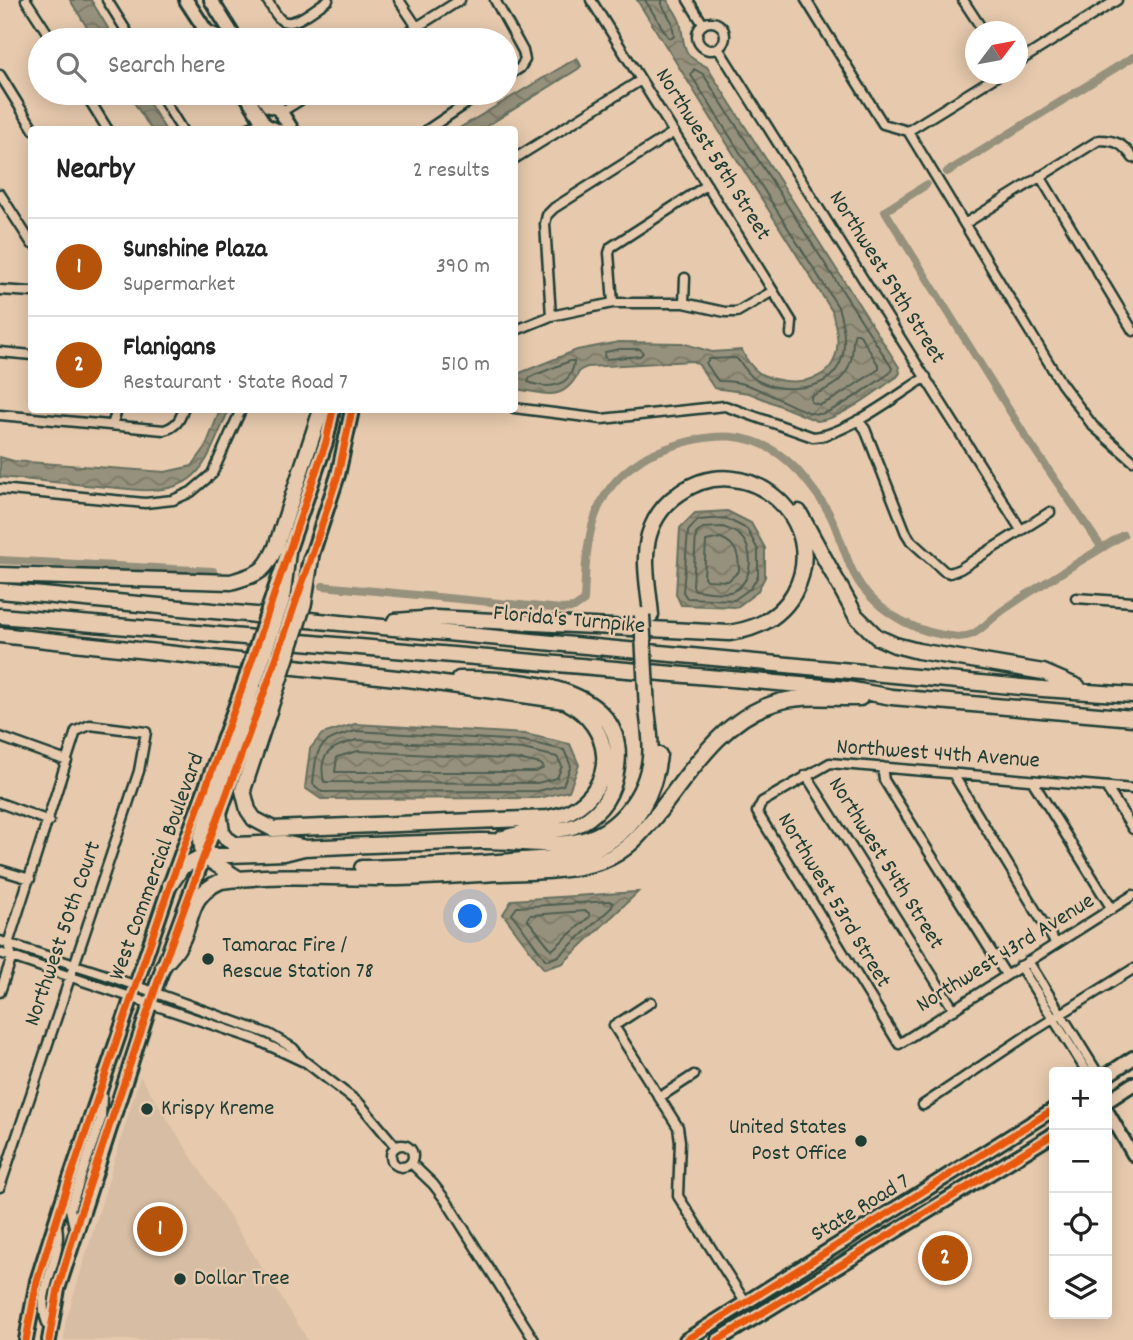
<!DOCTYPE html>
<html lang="en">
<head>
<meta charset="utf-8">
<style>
  :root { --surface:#fff; --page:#f6f6f6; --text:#222; --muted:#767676; --line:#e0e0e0; --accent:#b45309 }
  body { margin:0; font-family:Dekko,sans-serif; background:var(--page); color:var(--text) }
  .controls { position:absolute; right:21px; bottom:21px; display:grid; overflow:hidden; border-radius:7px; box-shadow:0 4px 18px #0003 }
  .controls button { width:63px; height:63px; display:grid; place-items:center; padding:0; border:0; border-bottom:2px solid var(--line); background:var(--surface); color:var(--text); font:35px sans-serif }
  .compass { position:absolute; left:965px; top:21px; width:63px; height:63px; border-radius:50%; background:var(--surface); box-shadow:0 4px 18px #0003; rotate:58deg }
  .you { position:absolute; left:471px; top:917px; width:24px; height:24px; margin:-18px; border:5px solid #fff; border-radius:50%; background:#1a73e8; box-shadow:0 0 0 10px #1a73e833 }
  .badge { display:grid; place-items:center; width:46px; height:46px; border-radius:50%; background:var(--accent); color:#fff; font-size:23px; font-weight:700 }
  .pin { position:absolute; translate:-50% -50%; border:4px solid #fff; box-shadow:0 2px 7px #0006 }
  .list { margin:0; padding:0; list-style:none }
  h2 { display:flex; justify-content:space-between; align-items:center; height:91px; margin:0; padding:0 28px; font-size:30px }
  h2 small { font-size:23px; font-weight:400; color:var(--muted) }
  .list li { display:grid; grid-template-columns:46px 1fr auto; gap:21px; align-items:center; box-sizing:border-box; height:98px; padding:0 28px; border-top:2px solid var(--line) }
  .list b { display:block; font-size:26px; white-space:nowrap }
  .list p { margin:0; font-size:23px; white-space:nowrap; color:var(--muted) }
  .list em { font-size:23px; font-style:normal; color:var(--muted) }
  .icon { flex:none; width:38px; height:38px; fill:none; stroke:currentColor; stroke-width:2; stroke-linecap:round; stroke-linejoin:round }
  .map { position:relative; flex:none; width:1133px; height:1340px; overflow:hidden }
  .search { position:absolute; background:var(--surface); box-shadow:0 4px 18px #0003; left:28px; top:28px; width:490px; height:77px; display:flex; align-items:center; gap:18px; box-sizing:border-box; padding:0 24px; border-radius:38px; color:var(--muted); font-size:26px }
  .panel { position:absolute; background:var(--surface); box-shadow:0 4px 18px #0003; left:28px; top:126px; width:490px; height:287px; border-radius:7px }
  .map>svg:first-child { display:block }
</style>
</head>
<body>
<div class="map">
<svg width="1133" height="1340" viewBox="0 0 1133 1340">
  <defs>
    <pattern id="water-waves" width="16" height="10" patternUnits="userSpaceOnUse" patternTransform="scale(1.75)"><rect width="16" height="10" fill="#96917c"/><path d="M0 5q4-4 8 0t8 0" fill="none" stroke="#7a7866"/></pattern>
  </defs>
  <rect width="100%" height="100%" fill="#e7caae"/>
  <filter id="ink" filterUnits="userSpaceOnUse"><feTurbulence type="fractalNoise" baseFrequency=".0143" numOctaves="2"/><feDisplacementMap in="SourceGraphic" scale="14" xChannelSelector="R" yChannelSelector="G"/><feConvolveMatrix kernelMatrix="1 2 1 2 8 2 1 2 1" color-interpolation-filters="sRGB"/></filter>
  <g filter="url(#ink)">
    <path fill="#d6bda3" d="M140,1076L308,1340H64L65,1324Z"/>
    <path fill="url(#water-waves)" stroke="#666f5f" stroke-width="2" d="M70,0H91L115,40H95Z
      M637,0H667C672,8 680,17 681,26C685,51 683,55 707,67L899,367L900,373L897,377C877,390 841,420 817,421L749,393L714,388L699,365L692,361L587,367L580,370C563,404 547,393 515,389V375L577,350L619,342L682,343L712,352L742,350C745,359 754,371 763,375C787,386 829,385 836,354C840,339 835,325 832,311Z
      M577,58L581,66L578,69L482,129H458Z
      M128,93H143L165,129H151Z
      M220,410H229C206,458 204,493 139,490L0,477V457L14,461L165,472L192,466L205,448Z
      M727,511L751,523L765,548V577L757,592L737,607L681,605L676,594L680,528L695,513Z
      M355,724L525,734L570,744L579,765L569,791L539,798L321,799L305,788L310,749L322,734Z
      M638,892L563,963L544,969L503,914L512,900Z"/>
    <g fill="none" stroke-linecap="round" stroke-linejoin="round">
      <path stroke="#4f5f51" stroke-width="2" d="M645,0L668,37L672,38L674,36L672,22L662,5V0
        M694,69L703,74L892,368L890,373C876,382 836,412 820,414C805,415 766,391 750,386C740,382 729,381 718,381L706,363L709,359L736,358C743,364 749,377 758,381C770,387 782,389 795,388C846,386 851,348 838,307L691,75Z
        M855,333L860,335L879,366V369L835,398L820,405L811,402V396C831,388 849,379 852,355C853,347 852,340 855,333Z
        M620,349H640L643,353L640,356L607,359L604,357L605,352Z
        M570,361H574C572,387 549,390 528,382L530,377Z
        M725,518L747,529L758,550V576L751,588L734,600L687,598L683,592L688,531L698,520Z
        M723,527C728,529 734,531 738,534C755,547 754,582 733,591C724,595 705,591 695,590L693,586L696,534L703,528Z
        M721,538C737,545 739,555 739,571L728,581L706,580L704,577L706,541Z
        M356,731L524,741L564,750L571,766L563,785L538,791L322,792L313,784C317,744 317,742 356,731Z
        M357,740L523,749L557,757L562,766L557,778L537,783L324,782C317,752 332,747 357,740Z
        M358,751L522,760L541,764L544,768L535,772H335L337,757Z
        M609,901L613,903L612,907L559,956L548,960L545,959L512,914L517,907Z
        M586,911L589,913V917L552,950L527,919L530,915Z"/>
      <path stroke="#96917c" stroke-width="8" d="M947,172L1133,57
        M926,185L885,211L1026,437L1102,548
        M0,560L213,571
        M323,586L562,609L574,608L584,601C586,550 587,500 631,467C639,462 645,456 654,453C708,431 756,425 799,472C811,486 824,502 832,519C842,541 848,568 862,587C885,617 920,634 958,637C963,637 968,636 973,634C984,628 992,618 1002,611C1041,584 1083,560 1123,535"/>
      <defs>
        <path id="minor" d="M26,0L52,40
          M107,0L132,40
          M267,0C271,6 275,15 281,20C293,29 317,7 328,0
          M399,0L417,27
          M495,0L523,51L525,60L520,68L506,77
          M591,0L773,291L792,322L791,334
          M688,0L703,24
          M806,0L883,124L908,131
          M963,0L984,32
          M697 36a14 14 0 1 1 28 0a14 14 0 1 1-28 0Z
          M206,29L219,35L223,40
          M396,40L460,0
          M718,48L1021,530
          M1018,62L1117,0
          M0,75L34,130
          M85,93L108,130
          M159,93L182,130
          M257,93L267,107L281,112L312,93
          M265,123L282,130
          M243,130L264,122
          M427,130L482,93
          M908,131L1061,383L1093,426L1133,461
          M908,131L1000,74
          M514,159L641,80
          M1040,176L1133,331
          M0,194L32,244
          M966,223L1099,140C1116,140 1123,144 1133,158
          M0,290L32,292
          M613,303L609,253L611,247L707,185
          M684,303L685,278
          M551,316L545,224L547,215L554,208L674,132
          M514,331L551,316L613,303H684L725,312H737L773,291
          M0,352L32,355
          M514,408L602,419L725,406L813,437C844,436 899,394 926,377
          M0,415L164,430C175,427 180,421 183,410
          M858,420L865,429L906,533L911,541L944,571L950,573L960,569L1050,512
          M112,425L117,410
          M0,489L145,503L173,500L191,492L212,474L241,410
          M1076,598L1133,602
          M0,737L67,761
          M882,767L884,780L1006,975
          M953,774L1056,944
          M806,775L954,1010
          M1033,782L1112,909
          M1106,787L1133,829
          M1133,789L830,763L762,802L757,812L899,1044L1133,895
          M0,803L49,821
          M0,870L30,879
          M0,941L106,975L269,1034L293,1048L303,1060L360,1104L396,1147
          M0,953L255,1039L302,1061
          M1028,961L1097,1072
          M1020,966L1087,1072
          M0,992L12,957L8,944L76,731L90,725L146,732L139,771L0,1187
          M651,1002L614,1026L678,1127L680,1141L678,1196L745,1302
          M660,1097L694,1075
          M923,1105L1032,1032L1133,969
          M391 1156a11 11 0 1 1 22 0a11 11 0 1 1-22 0Z
          M411,1163L433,1184L447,1202L534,1340
          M75,1231L70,1209L101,1119L102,1096
          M49,1327C31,1294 64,1261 57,1226"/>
        <path id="secondary" d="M1107,1110L1133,1155"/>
        <path id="primary" d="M1107,1075L1133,1058
          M1107,1101L1133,1084
          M686,1340L1054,1109
          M718,1340L1054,1134"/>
        <path id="trunk" d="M186,0L212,40
          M211,0L236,40
          M245,93L268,130
          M269,93L292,130
          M308,567L338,475L352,410
          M272,598L326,442L333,410
          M26,1340L37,1281L61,1205L170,885L244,683
          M49,1340L58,1289L154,992L267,685"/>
        <path id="motorway" d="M799,512L856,616L877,637L895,645L918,651L1043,672L1078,687
          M0,575L231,582C259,573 264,574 276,547L321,410
          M0,591L1043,689L1133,695
          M282,600L288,552
          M304,603L311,558
          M0,616L847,689L892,697L1133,718
          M395,621L436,618L729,633C757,629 780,618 794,593C833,521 746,446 680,493C665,503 654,518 649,535C642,560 649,590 651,615
          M0,635L415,680L565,701C613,725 620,785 569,812C563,815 555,816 548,818L273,829L254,819L248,810L243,790L277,687
          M459,679C516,678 629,684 617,767C614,791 603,811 581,823C566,832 546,829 529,832C520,833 512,836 503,838
          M219,812L222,832L227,839L236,845L284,843L302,847
          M362,868C416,866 469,865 523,860C550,858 577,858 601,846C636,829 655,792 659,755
          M239,879L203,856L201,839L253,685
          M170,885L182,867L203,856L284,853L304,848C363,845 422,843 481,841C514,840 549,849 583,840C619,831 646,794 650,758C652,742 649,726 647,710
          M163,966C167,961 173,955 177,949C196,921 184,898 221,881C278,873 335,878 391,878C426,878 462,875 497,873C532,872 569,872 602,861C627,852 642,833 658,813C691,771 722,719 775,703C802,694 832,699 860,698"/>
      </defs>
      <use href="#minor" stroke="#1f3d34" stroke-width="13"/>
      <use href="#secondary" stroke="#1f3d34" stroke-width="16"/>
      <use href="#primary" stroke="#1f3d34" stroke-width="18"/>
      <use href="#trunk" stroke="#1f3d34" stroke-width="18"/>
      <use href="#motorway" stroke="#1f3d34" stroke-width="19"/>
      <use href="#minor" stroke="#e7caae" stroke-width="8"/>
      <use href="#secondary" stroke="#e7caae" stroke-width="10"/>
      <use href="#primary" stroke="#e7caae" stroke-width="12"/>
      <use href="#trunk" stroke="#e7caae" stroke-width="12"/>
      <use href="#motorway" stroke="#e7caae" stroke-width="14"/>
      <defs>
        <path id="trunk-bridge" d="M244,683L272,598
          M267,685L296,600"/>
        <path id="motorway-bridge" d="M642,615L647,710
          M253,685L282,600
          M277,687L304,603"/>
      </defs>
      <use href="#trunk-bridge" stroke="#1f3d34" stroke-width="18" stroke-linecap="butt"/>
      <use href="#motorway-bridge" stroke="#1f3d34" stroke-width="19" stroke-linecap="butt"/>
      <use href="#trunk-bridge" stroke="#e7caae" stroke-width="12"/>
      <use href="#motorway-bridge" stroke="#e7caae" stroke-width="14"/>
      <defs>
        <path id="cycleway" d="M26,1340L37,1281L61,1205L170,885L244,683L326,442L333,410
          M49,1340L58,1289L81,1211L163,966L267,685L311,558L338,475L352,410
          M686,1340L1054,1109
          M718,1340L1054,1134"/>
      </defs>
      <use href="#cycleway" stroke="#e7caae" stroke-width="11"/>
      <use href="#cycleway" stroke="#e8590c" stroke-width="7"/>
    </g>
  </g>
  <g fill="#1f3d34" stroke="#e7caae" stroke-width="2.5">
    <circle cx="208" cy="959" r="7"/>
    <circle cx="147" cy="1109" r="7"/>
    <circle cx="861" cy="1141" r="7"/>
    <circle cx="180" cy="1279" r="7"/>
  </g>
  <g text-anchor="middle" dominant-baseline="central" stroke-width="5" stroke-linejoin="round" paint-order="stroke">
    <g font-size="23" fill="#1f3d34" stroke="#e7caae">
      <text transform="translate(712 155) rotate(58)">Northwest 58th Street</text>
      <text transform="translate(886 278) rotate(58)">Northwest 59th Street</text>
      <text transform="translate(569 621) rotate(5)">Florida's Turnpike</text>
      <text transform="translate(938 755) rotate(4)">Northwest 44th Avenue</text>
      <text transform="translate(885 864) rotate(58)">Northwest 54th Street</text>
      <text transform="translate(158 867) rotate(-70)">West Commercial Boulevard</text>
      <text transform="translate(833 901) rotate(59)">Northwest 53rd Street</text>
      <text transform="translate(64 934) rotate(-71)">Northwest 50th Court</text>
      <text transform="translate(1006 954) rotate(-32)">Northwest 43rd Avenue</text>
      <text transform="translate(861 1209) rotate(-31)">State Road 7</text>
    </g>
    <g font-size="23" fill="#1f3d34" stroke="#e7caae" text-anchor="start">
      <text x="222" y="946">Tamarac Fire /<tspan x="222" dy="26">Rescue Station 78</tspan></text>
      <text x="161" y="1109">Krispy Kreme</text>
      <text x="847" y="1128" text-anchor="end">United States<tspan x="847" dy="26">Post Office</tspan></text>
      <text x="194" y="1279">Dollar Tree</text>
    </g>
  </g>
</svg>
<div class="controls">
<button>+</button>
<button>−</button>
<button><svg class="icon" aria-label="locate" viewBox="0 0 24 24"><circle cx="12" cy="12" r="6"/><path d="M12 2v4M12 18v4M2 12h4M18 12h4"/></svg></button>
<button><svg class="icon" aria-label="layers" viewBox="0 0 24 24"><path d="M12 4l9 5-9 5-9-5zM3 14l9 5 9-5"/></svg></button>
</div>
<svg class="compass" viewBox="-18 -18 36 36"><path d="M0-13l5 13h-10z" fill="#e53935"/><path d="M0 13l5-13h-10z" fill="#767676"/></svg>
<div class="you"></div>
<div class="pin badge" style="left:160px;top:1229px">1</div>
<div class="pin badge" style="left:945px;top:1258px">2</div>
<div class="search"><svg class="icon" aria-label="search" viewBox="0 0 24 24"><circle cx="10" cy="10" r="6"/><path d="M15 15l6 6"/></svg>Search here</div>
<section class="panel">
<h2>Nearby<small>2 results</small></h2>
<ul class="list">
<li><span class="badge">1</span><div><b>Sunshine Plaza</b><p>Supermarket</p></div><em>390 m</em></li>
<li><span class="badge">2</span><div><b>Flanigans</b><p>Restaurant · State Road 7</p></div><em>510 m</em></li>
</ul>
</section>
</div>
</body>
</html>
